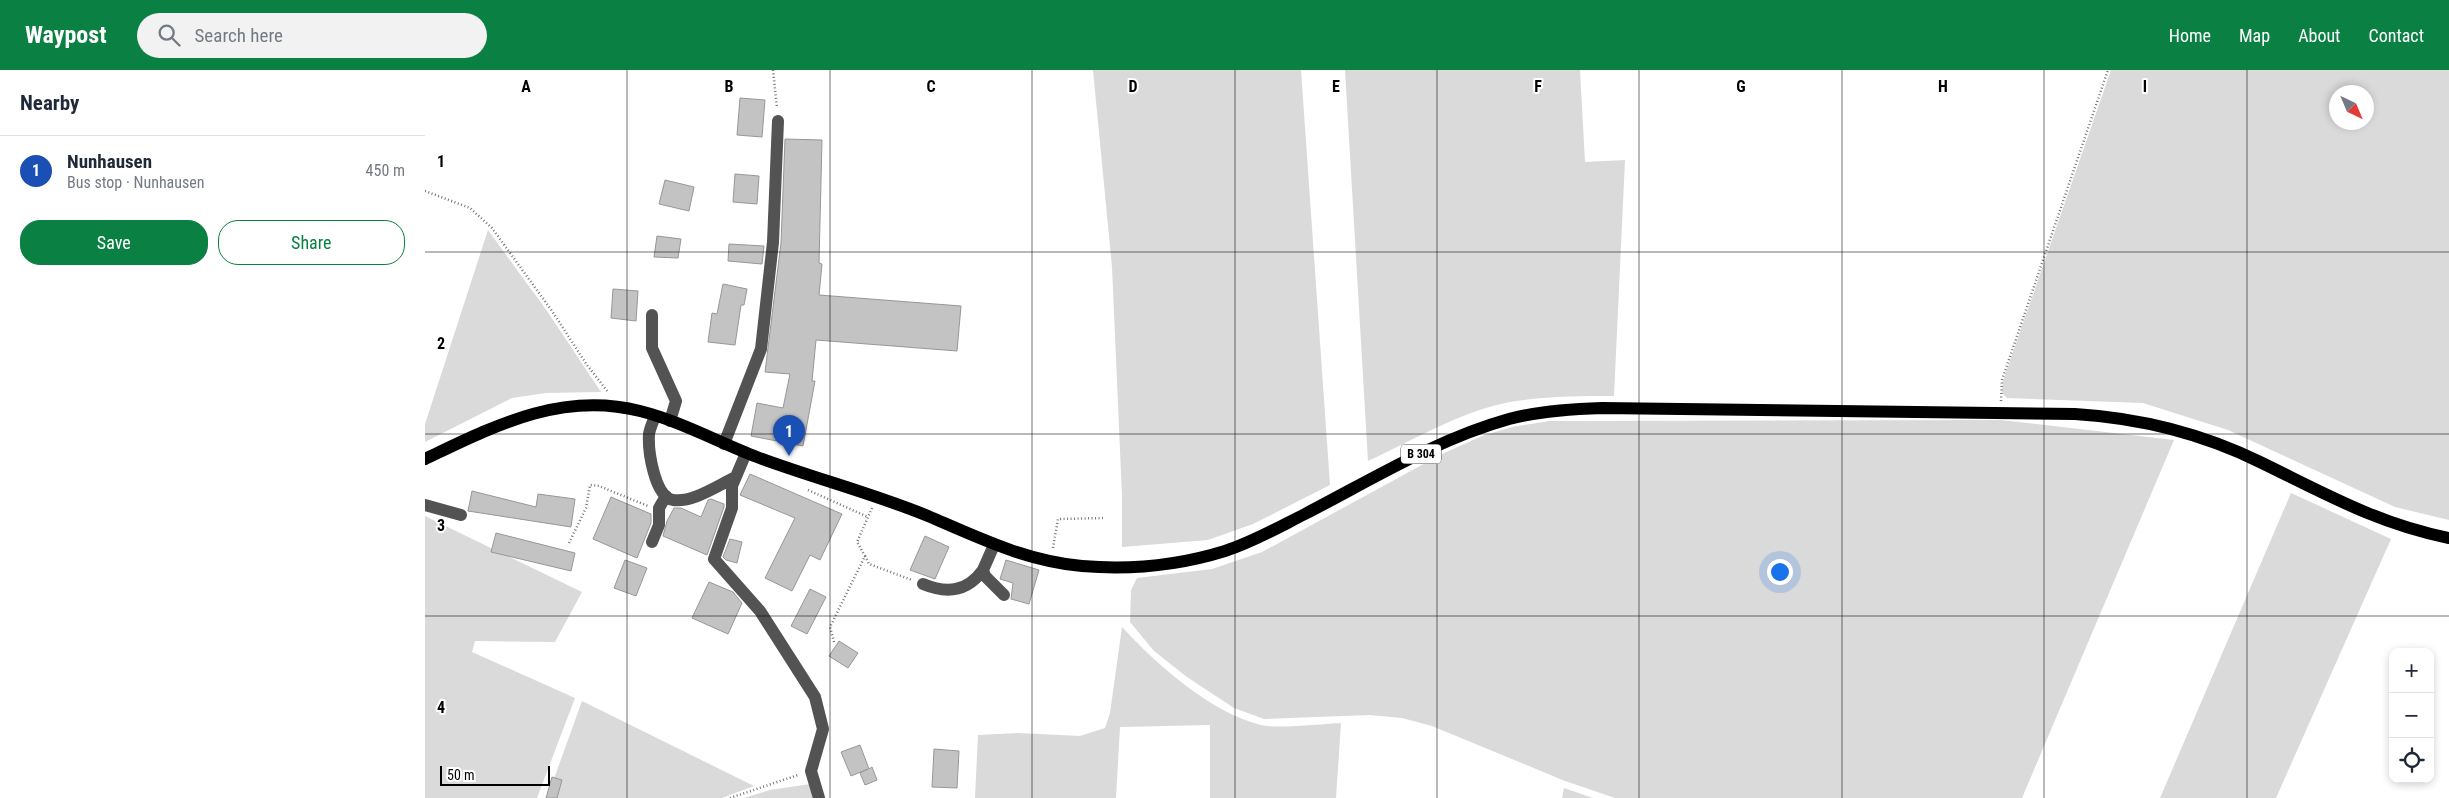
<!DOCTYPE html>
<html lang="en">
<head>
<meta charset="utf-8">
<style>
  :root { --surface:#fff; --page:#f2f2f3; --text:#1f2937; --muted:#747a83; --line:#e0e1e3; --accent:#0b8043 }
  body { margin:0; font-family:"Roboto Condensed",sans-serif; background:var(--page); color:var(--text) }
  .controls { position:absolute; right:15px; bottom:15px; display:grid; overflow:hidden; border-radius:10px; box-shadow:0 2px 8px #0003 }
  .controls button { width:45px; height:45px; display:grid; place-items:center; padding:0; border:0; border-bottom:1px solid var(--line); background:var(--surface); color:var(--text); font:25px sans-serif }
  .compass { position:absolute; left:1904px; top:15px; width:45px; height:45px; border-radius:50%; background:var(--surface); box-shadow:0 2px 8px #0003; rotate:136deg }
  .scale { position:absolute; left:15px; bottom:12px; width:110px; box-sizing:border-box; padding-left:5px; border:2px solid #000; border-top:0; font-size:14px; line-height:18px; white-space:nowrap; color:#000; -webkit-text-stroke:4px #fff; paint-order:stroke }
  .you { position:absolute; left:1354px; top:501px; width:18px; height:18px; margin:-12px; border:4px solid #fff; border-radius:50%; background:#1a73e8; box-shadow:0 0 0 8px #1a73e833 }
  .badge { display:grid; place-items:center; width:32px; height:32px; border-radius:50%; background:var(--accent); color:#fff; font-size:16px; font-weight:700 }
  .pin { position:absolute; translate:-50% -41px; filter:drop-shadow(0 1px 2px #0008) }
  .pin::after { content:''; position:absolute; top:26px; width:18px; height:15px; background:inherit; clip-path:polygon(0 0,100% 0,50% 100%) }
  .list { margin:0; padding:0; list-style:none }
  h2 { display:flex; justify-content:space-between; align-items:center; height:65px; margin:0; padding:0 20px; font-size:21px }
  h2 small { font-size:16px; font-weight:400; color:var(--muted) }
  .list li { display:grid; grid-template-columns:32px 1fr auto; gap:15px; align-items:center; box-sizing:border-box; height:70px; padding:0 20px; border-top:1px solid var(--line) }
  .list b { display:block; font-size:19px; white-space:nowrap }
  .list p { margin:0; font-size:16px; white-space:nowrap; color:var(--muted) }
  .list em { font-size:16px; font-style:normal; color:var(--muted) }
  .actions { display:flex; gap:10px; padding:15px 20px }
  .actions a { flex:1; padding:11px 0; border:1px solid var(--accent); border-radius:20px; text-align:center; font-size:18px; color:var(--accent) }
  .actions .main { background:var(--accent); color:#fff }
  .icon { flex:none; width:28px; height:28px; fill:none; stroke:currentColor; stroke-width:2; stroke-linecap:round; stroke-linejoin:round }
  .map { position:relative; flex:none; width:2024px; height:728px; overflow:hidden }
  header { display:flex; align-items:center; gap:30px; box-sizing:border-box; height:70px; padding:0 25px; background:var(--accent); color:#fff }
  header strong { font-size:24px }
  nav { display:flex; gap:28px; margin-inline-start:auto; font-size:18px }
  .search { width:350px; height:45px; background:var(--page); display:flex; align-items:center; gap:12px; box-sizing:border-box; padding:0 18px; border-radius:28px; color:var(--muted); font-size:19px }
  main { display:flex }
  aside { flex:1; background:var(--surface) }
  .map>svg:first-child { display:block }
</style>
</head>
<body>
<header>
<strong>Waypost</strong>
<div class="search"><svg class="icon" aria-label="search" viewBox="0 0 24 24"><circle cx="10" cy="10" r="6"/><path d="M15 15l6 6"/></svg>Search here</div>
<nav><a>Home</a><a>Map</a><a>About</a><a>Contact</a></nav>
</header>
<main>
<aside>
<h2>Nearby<small></small></h2>
<ul class="list">
<li><span class="badge" style="background:#1a4fb4">1</span><div><b>Nunhausen</b><p>Bus stop · Nunhausen</p></div><em>450 m</em></li>
</ul>
<div class="actions"><a class="main">Save</a><a>Share</a></div>
</aside>
<div class="map">
<svg width="2024" height="728" viewBox="0 0 2024 728">
  <rect width="100%" height="100%" fill="#fff"/>
  <path fill="#dadada" fill-rule="evenodd" d="M668,0H876L905,415L828,454L783,470L697,477V426L687,197Z
    M920,0H1155L1160,92L1200,90L1189,326C1154,326 1120,326 1085,332C1036,341 989,370 943,391Z
    M1686,0H2024V450L1970,437L1803,360L1718,333L1582,328L1577,323L1578,311ZM1912,22H1942V52H1912Z
    M63,160L122,241L176,322L121,323L87,328L0,372V354Z
    M1576,350L1749,370L1597,728H1190L1140,711L1007,656L977,648L945,645L839,649L809,638L762,607L729,581L705,552L706,520L712,508L787,499L837,482L1017,384L1057,366L1087,357L1125,351Z
    M1866,423L1966,469L1851,728H1735Z
    M0,446L157,522L130,572L50,571L47,582L150,628L112,728H0Z
    M697,557C731,594 786,643 836,655C852,659 897,654 916,653L911,728H785V655L695,657L691,728H550L553,665L593,663L655,666L680,658L685,643Z
    M157,631L329,716L297,728H122Z
    M385,714L389,728H319L345,720Z
    M1139,718L1168,728H1137Z"/>
  <path fill="#c3c3c3" stroke="#979797" d="M315,28L340,30L337,67L312,65Z
    M360,69L397,70L394,193L397,194L394,225L536,236L532,281L391,270L387,311H390L378,376L326,366L332,333L358,338L365,304L340,302L356,173Z
    M310,104L334,106L332,134L308,132Z
    M240,110L269,117L264,141L234,134Z
    M232,166L256,169L253,188L229,187Z
    M304,174L339,176L337,194L303,191Z
    M298,214L322,219L319,235H316L310,275L283,272L287,243L292,244Z
    M188,219L213,221L211,251L186,248Z
    M325,404L417,444L395,490L385,485L367,521L340,508L370,448L315,425Z
    M47,421L111,437L113,424L150,429L146,457L43,441Z
    M186,427L226,444V453L212,488L168,469Z
    M286,429L299,434V437L282,485L238,466L242,451L249,438H256L276,447L283,430Z
    M71,463L150,483L146,501L66,482Z
    M500,466L524,477L510,509L485,500Z
    M305,469L317,472L312,493L301,490L298,487Z
    M200,490L222,498L211,526L189,518Z
    M581,490L614,500L604,534L586,529L588,513L575,509Z
    M284,512L308,522L317,533L303,564L267,548Z
    M385,519L401,527L382,564L366,556Z
    M414,571L433,583L423,598L404,586Z
    M435,675L444,699L447,697L452,710L440,715L435,703L443,699L426,706L416,682Z
    M509,679L534,681L532,718L507,717Z
    M127,707L137,710L132,728H121Z"/>
  <g fill="none" stroke-linecap="round" stroke-linejoin="round">
    <path stroke="#757575" stroke-width="2.5" stroke-dasharray="1 2.5" stroke-linecap="butt" d="M348,0L352,38
      M0,121L45,138L67,158L127,241L162,295L183,322
      M1576,331L1577,310L1683,0
      M383,420L443,447
      M144,473L161,438L165,415L174,416L223,436
      M628,478L633,449L680,448
      M440,486L444,494L487,510
      M409,572L405,557L440,486L432,472L447,438
      M305,728L373,705"/>
    <path stroke="#535353" stroke-width="12" d="M227,245V278L251,331L245,351
      M230,346C228,352 225,358 224,364C223,380 229,426 248,430C267,433 292,416 309,408
      M299,374L336,279L348,172L353,51
      M321,383L307,416V438L289,489L335,541L390,627L398,659L386,701L394,728
      M0,435L36,445
      M227,472L234,455V438L241,426
      M569,475L558,500L560,506L579,525
      M498,514C522,524 542,522 558,500"/>
    <path stroke="#000" stroke-width="12" d="M0,389C69,356 136,321 215,341C255,351 293,372 332,387C388,408 447,423 503,446C554,468 601,491 657,496C704,500 755,495 800,481C828,472 854,457 880,444C946,410 1012,369 1084,349C1114,341 1146,339 1177,338L1650,344C1715,348 1776,363 1835,392C1899,423 1953,454 2024,468"/>
  </g>
  <path fill="none" stroke="#000" stroke-width="1" stroke-opacity="0.55" d="M202,0V728M405,0V728M607,0V728M810,0V728M1012,0V728M1214,0V728M1417,0V728M1619,0V728M1822,0V728M0,182H2024M0,364H2024M0,546H2024"/>
  <g text-anchor="middle" dominant-baseline="central" stroke-width="4" stroke-linejoin="round" paint-order="stroke">
    <rect fill="#fff" stroke="#4c4c4c" stroke-width="1" x="976" y="374.5" width="40" height="19" rx="4"/>
    <g font-size="12" font-weight="bold" fill="#000">
      <text x="996" y="384">B 304</text>
    </g>
  </g>
  <g font-size="16" text-anchor="middle" font-weight="bold" fill="#000" stroke="#fff" stroke-width="4" stroke-linejoin="round" paint-order="stroke">
    <text x="101" y="22">A</text>
    <text x="304" y="22">B</text>
    <text x="506" y="22">C</text>
    <text x="708" y="22">D</text>
    <text x="911" y="22">E</text>
    <text x="1113" y="22">F</text>
    <text x="1316" y="22">G</text>
    <text x="1518" y="22">H</text>
    <text x="1720" y="22">I</text>
    <text x="16" y="97">1</text>
    <text x="16" y="279">2</text>
    <text x="16" y="461">3</text>
    <text x="16" y="643">4</text>
  </g>
</svg>
<div class="controls">
<button>+</button>
<button>−</button>
<button><svg class="icon" aria-label="locate" viewBox="0 0 24 24"><circle cx="12" cy="12" r="6"/><path d="M12 2v4M12 18v4M2 12h4M18 12h4"/></svg></button>
</div>
<svg class="compass" viewBox="-18 -18 36 36"><path d="M0-13l5 13h-10z" fill="#e53935"/><path d="M0 13l5-13h-10z" fill="#747a83"/></svg>
<div class="scale">50 m</div>
<div class="you"></div>
<div class="pin badge" style="left:364px;top:386px;background:#1a4fb4">1</div>
</div>
</main>
</body>
</html>
